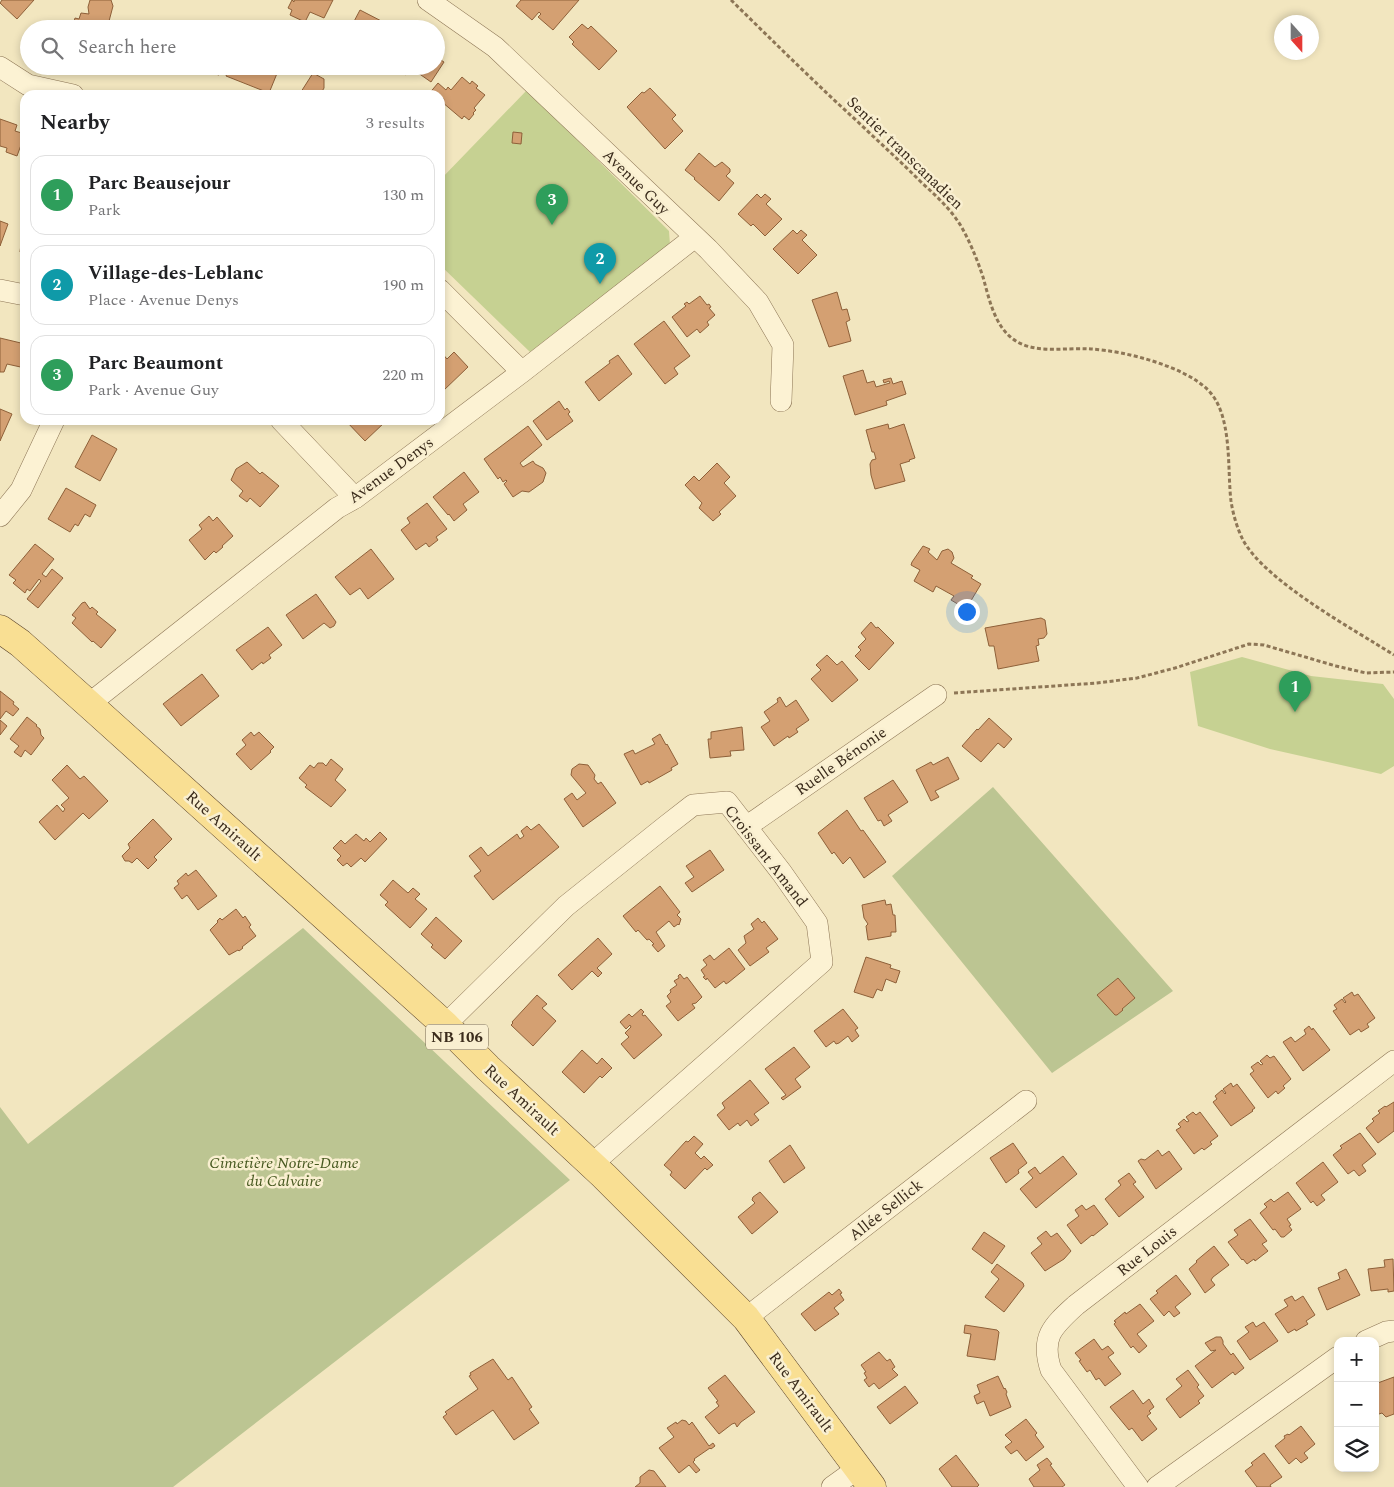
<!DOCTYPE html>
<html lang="en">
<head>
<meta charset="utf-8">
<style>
  :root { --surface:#fff; --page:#f6f6f6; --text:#202124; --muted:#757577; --line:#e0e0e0; --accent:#2563eb }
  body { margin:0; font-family:Spectral,serif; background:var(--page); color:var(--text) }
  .controls { position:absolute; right:15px; bottom:15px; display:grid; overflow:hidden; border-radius:10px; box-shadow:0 2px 8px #0003 }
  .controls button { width:45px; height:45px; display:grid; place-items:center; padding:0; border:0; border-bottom:1px solid var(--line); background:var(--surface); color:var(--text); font:25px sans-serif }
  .compass { position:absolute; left:1274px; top:15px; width:45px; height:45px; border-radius:50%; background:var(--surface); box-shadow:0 2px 8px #0003; rotate:159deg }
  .you { position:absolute; left:966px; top:611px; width:18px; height:18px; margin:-12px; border:4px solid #fff; border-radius:50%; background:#1a73e8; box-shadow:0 0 0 8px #1a73e833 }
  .badge { display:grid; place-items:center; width:32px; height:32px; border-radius:50%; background:var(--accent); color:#fff; font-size:16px; font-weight:700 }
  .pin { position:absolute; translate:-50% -41px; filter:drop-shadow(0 1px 2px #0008) }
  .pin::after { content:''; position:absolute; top:26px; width:18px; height:15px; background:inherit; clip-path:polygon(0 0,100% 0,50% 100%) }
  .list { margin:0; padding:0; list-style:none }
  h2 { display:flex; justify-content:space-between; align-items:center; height:65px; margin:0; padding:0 20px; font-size:21px }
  h2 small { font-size:16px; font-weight:400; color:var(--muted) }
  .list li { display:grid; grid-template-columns:32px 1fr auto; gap:15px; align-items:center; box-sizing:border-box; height:80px; margin:0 10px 10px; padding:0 10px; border:1px solid var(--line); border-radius:15px }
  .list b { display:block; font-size:19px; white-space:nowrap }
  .list p { margin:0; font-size:16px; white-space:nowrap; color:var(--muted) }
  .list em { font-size:16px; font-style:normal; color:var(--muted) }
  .icon { flex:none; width:28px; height:28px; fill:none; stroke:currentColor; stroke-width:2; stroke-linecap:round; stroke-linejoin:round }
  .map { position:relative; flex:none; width:1394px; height:1487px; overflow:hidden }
  .search { position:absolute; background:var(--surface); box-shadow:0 2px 8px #0003; left:20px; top:20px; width:425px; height:55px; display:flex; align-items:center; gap:12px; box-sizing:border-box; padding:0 18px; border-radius:28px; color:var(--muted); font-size:19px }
  .panel { position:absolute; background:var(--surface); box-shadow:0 2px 8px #0003; left:20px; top:90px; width:425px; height:335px; border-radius:15px }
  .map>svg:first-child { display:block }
</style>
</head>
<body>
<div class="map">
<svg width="1394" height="1487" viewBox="0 0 1394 1487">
  <rect width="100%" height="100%" fill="#f2e6bf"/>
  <path fill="#c6d192" d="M527,90L669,231L670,245L530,352L440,265V180Z
    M1242,657L1311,676L1383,684L1394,699V766L1381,774L1270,749L1198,726L1190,672Z"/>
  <path fill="#bcc592" d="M993,787L1173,991L1052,1073L892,876Z
    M303,928L570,1180L173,1487H0V1107L28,1144Z"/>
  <path fill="#d4a072" stroke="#8e6039" d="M2,0H34L17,19L0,3Z
    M90,0H111L113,6L108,25L112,26L111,29H72L75,18L79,19L81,13L89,14L88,7Z
    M292,0L294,2V0H333L324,18L310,12L305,22L290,15L292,10L288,8Z
    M521,0H579L553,30L538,17L541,14L539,12L532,20L516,6Z
    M360,10L391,26L389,29H350Z
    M138,24L147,26V24L161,27L160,29H137Z
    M582,24L588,29L591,26L617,51L599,70L572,44L574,42L569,37Z
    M436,57L444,62L431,82L411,68L406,75L397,68L398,66H436Z
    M186,66H222L219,75Z
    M230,66H266L278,71L269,93L226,76Z
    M313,73L324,79V88L320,95H299Z
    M462,77L470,84L472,81L478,86L476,88L485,95L474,108L476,110L473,113L474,114L469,120L464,116L462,119L442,102L444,99L441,97L440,99V95H428L438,83L446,90L448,87L451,90Z
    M650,88L676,115L672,119L683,131L665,149L627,107L642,92L644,93Z
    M0,119L17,125L15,131L25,134L17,156L6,152L7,148L0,146Z
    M513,132L522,133L521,144L512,143Z
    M699,153L715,167L722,162L730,169V172L726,176L734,183L719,201L694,179L695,178L685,170Z
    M757,194L761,198L765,194L771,199L766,204L782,219L765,236L753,224L751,226L738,214Z
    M0,221L8,224L0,246Z
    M23,228H25V252H20Z
    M793,230L797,234L801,230L807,235L802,240L817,255L798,274L773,249Z
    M837,292L842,310L847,309L850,320L846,322L851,341L829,347L812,300Z
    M700,296L707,305L709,304L711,307L709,308L715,315L707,322L709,325L700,333L697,329L687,337L672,317L686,306L684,304L687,302L689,304Z
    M664,321L690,356L674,368L678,374L665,384L634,344Z
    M0,338L25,344V368L7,364L4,372H0Z
    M440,351L447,359L454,352L468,367L443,391L440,388Z
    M618,355L632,374L599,401L585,382L610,363L609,361Z
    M863,370L867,383L874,381L876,387L890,383L889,381L884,383L883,380L891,378L893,384L902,381L906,394L886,401L887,405L855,415L843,376Z
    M559,401L565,410L567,408L570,412L568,414L573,421L547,440L533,421Z
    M0,409L12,414L0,441Z
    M345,420H383L385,422L365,441Z
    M888,424L889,429L904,424L915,458L909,460L910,461L900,464L905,481L875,489L871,475L870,464L872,460L876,459L874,452H872L866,430Z
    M528,426L542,445L520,463L523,467L533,461L535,464L543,468L546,473L543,482L529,492L522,491L513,497L504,484L507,481L506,480L503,482L500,477L498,479L484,459Z
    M92,435L117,449L100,481L75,467Z
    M247,462L260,474L262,472L279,486L260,507L250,498L247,502L239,496L243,491L231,480L236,469Z
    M717,463L730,477L724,483L736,496L719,512L721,514L713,521L699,508L702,503L685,485L694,476L699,481Z
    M464,472L479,492L463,504L467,510L454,521L449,514L448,515L433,497Z
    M66,488L96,505L90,517L85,514L78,526L75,524L70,532L48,519Z
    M427,503L447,529L436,537L438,540L429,547L426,543L416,550L401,530L410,523L407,518Z
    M209,516L213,521L217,517L233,536L222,546L223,547L216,553L214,551L205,560L189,540L202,529L199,525Z
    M35,544L54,559L42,574L46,577L52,569L63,578L38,608L27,599L41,581L39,579L30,591L27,589L25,593L13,583L16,580L9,575Z
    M923,546L930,549L928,552L937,560L942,551L948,549L952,552L954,558L951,563L973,576L971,578L981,584L966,609L951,600L954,596L936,586L933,592L914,581L920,570L911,565L912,562Z
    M371,549L394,579L368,599L360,588L350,595L335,577Z
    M316,594L336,622L334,626L330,628L324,623L303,639L286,615Z
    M85,602L90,609L92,607L98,612L96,614L116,630L101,648L93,641L92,642L72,623L76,618L72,615L82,603Z
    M1041,618L1045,620L1047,634L1044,638L1038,639L1039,645L1036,646L1039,661L998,669L994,646H989L985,628Z
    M871,622L876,628L878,627L894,643L869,670L855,656L861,650L858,647L866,639L861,633Z
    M268,627L282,645L269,655L271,658L263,664L262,662L252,670L236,650Z
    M827,655L837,665L842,661L858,680L832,702L811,679L821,670L816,665Z
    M202,674L219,696L181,726L163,704Z
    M0,691L14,702L13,704L19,709L13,716L6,711L0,719Z
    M780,697L786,707L796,700L809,720L796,729L798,732L789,738L788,736L774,746L761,727L770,721L764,712L778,702L777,699Z
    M27,717L37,725L36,726L40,729L41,735L44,738L31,755L25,750L21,757L14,752L19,746L10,739Z
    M989,718L1012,739L1004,748L998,743L981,762L962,746L977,729L978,730Z
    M0,720L7,726L0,735Z
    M742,727L744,750L730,751L731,756L710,758L708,739H711V732Z
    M251,732L254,736L259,732L274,747L270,751L271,752L251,770L236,754L246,745L242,740Z
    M660,734L666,745L667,744L678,764L671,768L672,770L649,783L648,781L641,785L624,754L633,750L635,754L655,744L652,739Z
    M948,757L959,779L935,791L939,797L931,801L916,770L931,762L933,765Z
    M331,759L343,769L335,780L346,790L331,807L305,787L307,785L299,778L310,765L314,768L318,763H323L326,766Z
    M579,764L588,765L595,775L594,779L598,784L601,782L616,803L583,827L564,799L572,793L577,800L586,793L571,775L572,769Z
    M67,765L80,779L84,776L108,801L89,819L83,813L55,840L39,822L57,805L63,812L65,809L61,805L69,798L52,780Z
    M893,780L908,802L888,815L892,821L884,826L881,820L878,821L864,798Z
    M847,810L861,831L863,830L886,862L864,878L850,857L843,864L834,852L832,854L818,833Z
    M153,819L172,839L154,857L157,860L148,869L137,858L132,863L129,861H125L122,856L130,848L128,844Z
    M539,824L559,847L493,900L474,876L481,871L469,856L481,847L488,856L517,834L520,839L524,836L521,831L527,826L531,830Z
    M380,832L387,839L365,862L361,858L351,867L347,863L343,866L337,860L341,856L333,848L341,840L345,844L356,834L364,841L366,838L370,842Z
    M710,850L724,870L692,892L685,883L694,877L686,866Z
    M196,870L217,896L198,910L187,895L182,899L174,888L179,884L177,881L186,873L188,876Z
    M393,880L408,893L413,888L420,894L415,899L427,909L410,928L385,905L388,902L380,895Z
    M660,886L680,912L677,915L681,919L679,925L678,924L674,927L669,921L656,932L665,946L658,952L652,945L654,944L649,939L647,940L638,930L636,932L623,916Z
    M885,900L886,905L891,904L893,915H895L896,932H891V936L868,940L866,926L868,924L864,918L862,905Z
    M236,909L243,918L245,916L251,925L249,927L256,936L242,947L243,948L239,951L238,950L229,955L210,930L218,922L217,921L220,918L222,920Z
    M436,917L462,941L445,959L431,947L433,945L421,934Z
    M758,918L762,923L764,921L778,939L766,948L769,952L750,966L738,950L746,943L744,936L754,929L751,924Z
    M598,938L612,954L597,968L602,973L598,977L592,971L572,990L558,975Z
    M729,948L745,969L729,982L726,984L724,981L715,988L707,978L706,980L703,977L705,976L701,970L707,965L703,960L710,955L714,960Z
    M866,957L891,965L890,968L900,971L896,983L886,979L882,991L877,989L873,998L854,992Z
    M680,974L684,979L687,977L702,997L696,1003L692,1004L695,1008L678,1021L666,1006L671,1002L667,996L671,992L670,990L677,985L674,981L679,978L678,976Z
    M1118,978L1135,998L1122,1009L1123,1010L1117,1015H1115L1097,995Z
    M1352,992L1354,996L1358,994L1375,1018L1367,1024L1369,1027L1361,1032L1359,1029L1350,1035L1333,1011L1337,1009L1334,1005L1342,999L1345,1003L1346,1002L1343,998Z
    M537,995L547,1004L542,1008L556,1021L533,1046L511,1025L513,1023L512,1022Z
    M641,1009L644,1012L642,1014L643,1016L645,1015L662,1035L634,1059L621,1044L629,1037L625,1033L631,1027L630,1025L626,1029L620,1022L629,1014L632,1017Z
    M843,1009L858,1028L855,1030L859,1036L852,1042L848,1036L839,1043L836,1044L834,1041L826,1047L814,1031Z
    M1309,1026L1312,1030L1313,1028L1330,1050L1303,1071L1283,1042L1291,1037L1295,1042L1306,1034L1304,1030Z
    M794,1047L810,1067L795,1079L801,1087L783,1100L781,1098L786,1095L765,1069Z
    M582,1050L597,1064L602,1058L612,1068L602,1078L600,1076L584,1093L562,1072Z
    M1267,1055L1270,1058L1274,1056L1291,1079L1283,1086L1285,1088L1278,1094L1276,1091L1268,1098L1250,1074L1254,1071L1251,1067L1258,1062L1261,1065L1263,1064L1260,1061Z
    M750,1080L769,1103L754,1114L759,1120L751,1126L747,1120L740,1126L738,1123L729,1130L717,1115L725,1108L722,1103Z
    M1231,1083L1233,1087L1237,1084L1255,1108L1252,1110L1253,1111L1231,1126L1213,1102L1217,1099L1215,1096L1222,1090L1225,1094L1226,1093L1223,1089Z
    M1394,1102V1131L1378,1143L1366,1128L1374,1121L1372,1119L1380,1113L1378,1111L1385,1106L1386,1107Z
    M1193,1112L1196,1115L1200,1112L1218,1136L1210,1142L1212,1144L1204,1150L1202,1148L1194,1154L1176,1130L1181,1127L1178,1124L1184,1119L1187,1122L1189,1121L1186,1117Z
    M1360,1133L1376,1154L1362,1165L1366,1171L1359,1176L1354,1170L1348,1174L1333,1155L1342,1148L1340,1146Z
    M694,1136L703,1144L695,1153L701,1159L704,1156L713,1165L707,1170L705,1168L685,1189L670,1175L672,1172L664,1165L686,1141L688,1142Z
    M1013,1143L1027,1163L1018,1170L1019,1173L1006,1183L990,1158Z
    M790,1145L805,1168L784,1183L769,1161Z
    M1158,1150L1162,1156L1169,1151L1182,1169L1156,1189L1138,1161L1141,1159L1145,1160Z
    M1063,1156L1077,1174L1036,1208L1020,1189L1033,1178L1028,1172L1035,1167L1040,1174Z
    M1323,1162L1338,1182L1321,1195L1325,1200L1317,1206L1313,1201L1311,1203L1296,1183Z
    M1129,1173L1136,1182L1133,1184L1144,1197L1119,1217L1105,1199L1121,1185L1118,1181Z
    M760,1192L778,1212L752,1234L738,1217L755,1203L752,1200L753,1197Z
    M1288,1192L1301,1209L1287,1219L1291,1225L1289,1226L1292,1230L1284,1237H1281L1275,1229L1273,1230L1260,1213L1267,1207L1264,1204L1271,1199L1274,1202Z
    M1082,1205L1086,1210L1094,1205L1108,1224L1093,1236L1092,1235L1081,1244L1067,1225L1079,1216L1075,1210Z
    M1250,1219L1267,1241L1262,1244L1268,1251L1255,1261L1254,1259L1247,1264L1243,1259L1242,1260L1228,1242L1238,1235L1234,1230Z
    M1046,1231L1051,1237L1057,1233L1071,1251L1064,1259L1045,1271L1031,1253L1042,1244L1037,1238Z
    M984,1232L1005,1246L992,1264L972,1249Z
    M1214,1246L1229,1265L1213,1277L1211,1280L1215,1285L1205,1293L1189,1269L1197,1262L1196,1261Z
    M1393,1259L1394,1291L1388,1292V1289L1371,1291L1368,1269L1385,1267L1384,1260Z
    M997,1264L1023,1283L1024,1286L1004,1312L985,1297L999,1279L991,1272Z
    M1346,1269L1360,1295L1327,1310L1318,1288L1340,1279L1338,1273Z
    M1176,1275L1191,1294L1175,1307L1180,1313L1174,1317L1169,1311L1164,1316L1150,1299L1158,1293L1156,1291Z
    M839,1289L842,1293L840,1294L844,1300L834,1308L839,1314L815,1331L801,1314L829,1292L832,1295Z
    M1292,1296L1295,1301L1303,1296L1315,1315L1306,1321L1308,1324L1296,1331L1295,1329L1288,1333L1275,1314L1288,1306L1284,1300Z
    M1140,1304L1154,1321L1137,1334L1147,1346L1139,1353L1133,1346L1131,1348L1114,1324L1116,1322L1114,1321L1125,1312L1126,1314Z
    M1253,1322L1256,1327L1264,1322L1278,1341L1250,1360L1237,1341L1249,1332L1245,1327Z
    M965,1325L997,1330L999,1332L995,1360L967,1356L971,1334L964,1333Z
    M1216,1337H1221L1223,1341V1344L1231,1355L1233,1353L1244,1368L1235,1375L1233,1372L1212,1388L1195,1366L1216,1350L1211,1351L1205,1343Z
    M1094,1339L1102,1350L1108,1346L1114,1353L1108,1357L1121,1374L1105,1386L1099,1378L1096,1380L1090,1370L1087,1372L1079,1361L1081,1360L1075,1353Z
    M879,1352L887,1361L890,1359L895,1367L892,1369L898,1375L879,1389L874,1383L869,1387L864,1380L867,1378L864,1373L866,1372L861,1365Z
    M493,1359L508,1380L512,1377L532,1407L529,1409L539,1423L514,1440L493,1410L456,1435L443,1417L447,1414L445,1412L478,1389L469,1376L471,1375L470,1373Z
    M1188,1370L1199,1385L1197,1387L1204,1396L1198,1401L1200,1403L1180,1418L1166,1399L1182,1386L1176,1379Z
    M725,1375L755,1412L741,1422L737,1427L735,1423L732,1424L719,1434L705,1417L719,1406L716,1402L718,1401L708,1388Z
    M998,1376L1004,1389L1005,1388L1007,1392L1006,1394L1011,1407L990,1416L984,1401L977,1404L974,1396L980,1393L977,1385Z
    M1394,1377V1414L1386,1417L1382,1413L1376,1415L1375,1384Z
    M905,1386L918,1403L890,1424L877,1407Z
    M1133,1390L1143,1404L1149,1399L1154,1407L1149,1411L1151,1413L1147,1416L1157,1429L1142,1441L1132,1428L1129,1430L1110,1407Z
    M1026,1419L1037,1433L1035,1435L1044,1447L1026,1461L1017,1450L1011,1454L1005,1447L1012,1442L1005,1435Z
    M682,1420L686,1421L689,1425L692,1422L709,1446L713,1443L715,1446L711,1449L710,1448L694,1459L695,1460L693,1462L700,1470L696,1473L689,1465L679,1473L659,1448L674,1437L667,1428L676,1422L677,1424Z
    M1301,1426L1315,1444L1304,1453L1308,1458L1301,1463L1296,1458L1289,1464L1275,1446L1285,1438L1284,1436L1288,1434L1289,1435Z
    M1264,1453L1282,1477L1270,1485L1271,1487H1257L1245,1471L1253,1465L1251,1463Z
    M956,1455L979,1485L977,1487H952L939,1469Z
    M1047,1458L1052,1464L1050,1465L1065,1485L1062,1487H1034L1029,1479L1040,1470L1037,1465Z
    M649,1470L654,1471L666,1487H635L640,1483V1477Z"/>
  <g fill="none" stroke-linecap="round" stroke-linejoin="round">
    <defs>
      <path id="minor" d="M428,0L495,47L708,249L758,302L783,345L781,401
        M0,67L28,85L73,95
        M0,290L25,295
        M440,290L522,372
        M281,420L355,498
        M0,516L21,490L54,420
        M89,704L337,508L355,498L522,372L695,237
        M746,827L936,695
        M445,1025L566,906L666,826L693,805L727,802L782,873L817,923L822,962L591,1165
        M746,1318L1026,1101
        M1366,1341L1386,1332L1394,1331
        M832,1487L857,1469
        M1138,1487L1051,1370C1040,1337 1053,1326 1076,1305L1394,1061
        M1157,1487L1338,1357"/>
      <path id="major" d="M0,629L20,643L93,708L445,1025L488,1068L604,1176L746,1318L872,1487"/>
    </defs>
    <use href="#minor" stroke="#8d7656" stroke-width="22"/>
    <use href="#major" stroke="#5a432b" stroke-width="29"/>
    <path stroke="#8d7656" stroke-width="3" stroke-dasharray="4 2.5" stroke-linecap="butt" d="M731,0C773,41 815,83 858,122C879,142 900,161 920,181C935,195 950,208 961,226C970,242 977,259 983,277C989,298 994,325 1013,339C1034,355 1066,347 1091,349C1125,351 1184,366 1208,390C1233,415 1227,469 1231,501C1233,514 1237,528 1243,540C1265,581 1353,629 1394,655
      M954,693L1097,683L1137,678L1175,668L1249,644L1264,645L1336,666L1366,673L1394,672"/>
    <use href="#minor" stroke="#fcf2d3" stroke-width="21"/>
    <use href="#major" stroke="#f9df93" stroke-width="28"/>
  </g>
  <g text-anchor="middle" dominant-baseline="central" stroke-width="5" stroke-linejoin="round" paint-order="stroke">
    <rect fill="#f9efd0" stroke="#746652" stroke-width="1" x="426" y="1024.5" width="62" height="25" rx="4"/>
    <g font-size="15" font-weight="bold" fill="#3b2c1c">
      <text x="457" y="1037">NB 106</text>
    </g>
    <g font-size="16" fill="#3b2c1c" stroke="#f9efd0">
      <text transform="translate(905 153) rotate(44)">Sentier transcanadien</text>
      <text transform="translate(636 182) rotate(44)">Avenue Guy</text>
      <text transform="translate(391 470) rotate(-36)">Avenue Denys</text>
      <text transform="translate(841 761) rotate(-35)">Ruelle Bénonie</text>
      <text transform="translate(224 826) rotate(42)">Rue Amirault</text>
      <text transform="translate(766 856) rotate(52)">Croissant Amand</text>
      <text transform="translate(522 1100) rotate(43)">Rue Amirault</text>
      <text transform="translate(886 1210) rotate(-38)">Allée Sellick</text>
      <text transform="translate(1147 1251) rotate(-38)">Rue Louis</text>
      <text transform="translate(801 1392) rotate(53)">Rue Amirault</text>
    </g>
    <g font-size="16" font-style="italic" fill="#475920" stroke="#f9efd0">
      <text x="284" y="1163">Cimetière Notre-Dame<tspan x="284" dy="18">du Calvaire</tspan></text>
    </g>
  </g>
</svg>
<div class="controls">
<button>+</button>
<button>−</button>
<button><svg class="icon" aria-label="layers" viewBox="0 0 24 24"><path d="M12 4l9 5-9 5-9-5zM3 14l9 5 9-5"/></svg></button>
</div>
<svg class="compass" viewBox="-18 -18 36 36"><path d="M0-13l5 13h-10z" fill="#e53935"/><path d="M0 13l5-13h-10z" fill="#757577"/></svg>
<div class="you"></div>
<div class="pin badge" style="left:1295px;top:712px;background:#2e9e5b">1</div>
<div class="pin badge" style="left:600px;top:284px;background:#0f9aa8">2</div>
<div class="pin badge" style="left:552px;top:225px;background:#2e9e5b">3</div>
<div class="search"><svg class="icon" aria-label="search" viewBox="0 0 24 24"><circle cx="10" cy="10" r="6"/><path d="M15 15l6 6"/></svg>Search here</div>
<section class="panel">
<h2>Nearby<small>3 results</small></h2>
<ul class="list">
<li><span class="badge" style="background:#2e9e5b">1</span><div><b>Parc Beausejour</b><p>Park</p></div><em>130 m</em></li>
<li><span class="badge" style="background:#0f9aa8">2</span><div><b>Village-des-Leblanc</b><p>Place · Avenue Denys</p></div><em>190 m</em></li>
<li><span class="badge" style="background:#2e9e5b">3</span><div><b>Parc Beaumont</b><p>Park · Avenue Guy</p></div><em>220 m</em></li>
</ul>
</section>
</div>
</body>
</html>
